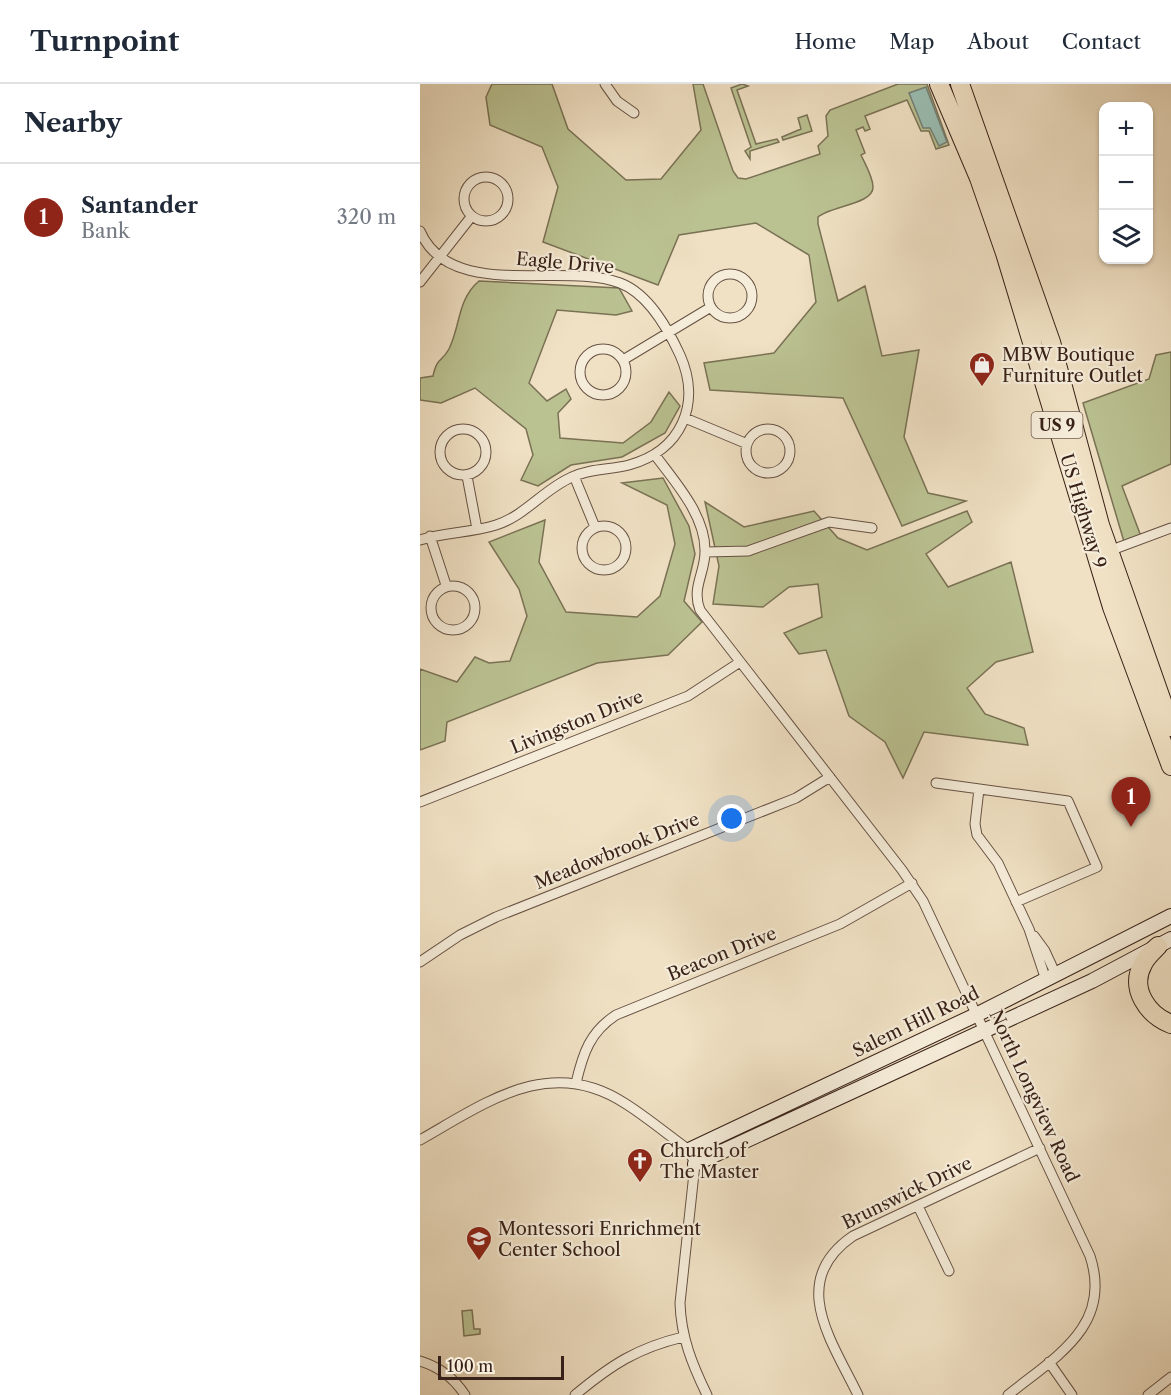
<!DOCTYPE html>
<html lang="en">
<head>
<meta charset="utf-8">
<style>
  :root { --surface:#fff; --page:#f6f6f7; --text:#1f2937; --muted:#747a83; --line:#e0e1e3; --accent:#8f2418 }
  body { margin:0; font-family:"Libre Caslon Text",serif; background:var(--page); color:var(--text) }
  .controls { position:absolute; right:18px; top:18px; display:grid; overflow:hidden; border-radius:12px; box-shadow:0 2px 4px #0004 }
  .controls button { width:54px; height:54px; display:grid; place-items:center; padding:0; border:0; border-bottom:2px solid var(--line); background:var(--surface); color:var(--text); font:30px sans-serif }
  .scale { position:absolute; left:18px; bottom:15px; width:126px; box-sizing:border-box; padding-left:6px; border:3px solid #382118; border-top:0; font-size:16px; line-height:21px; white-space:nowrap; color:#382118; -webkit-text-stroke:4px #f5ecd9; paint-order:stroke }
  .you { position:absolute; left:312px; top:735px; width:21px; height:21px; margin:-15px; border:4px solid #fff; border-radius:50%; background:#1a73e8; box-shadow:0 0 0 9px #1a73e833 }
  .badge { display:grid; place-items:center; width:39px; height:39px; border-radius:50%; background:var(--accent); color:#fff; font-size:20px; font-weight:700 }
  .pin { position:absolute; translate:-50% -50px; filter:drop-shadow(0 2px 3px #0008) }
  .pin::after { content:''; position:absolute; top:32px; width:21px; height:18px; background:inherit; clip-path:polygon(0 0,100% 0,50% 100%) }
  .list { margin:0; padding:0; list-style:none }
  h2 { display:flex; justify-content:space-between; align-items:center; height:78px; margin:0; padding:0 24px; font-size:26px }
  h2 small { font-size:20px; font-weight:400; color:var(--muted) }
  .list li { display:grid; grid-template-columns:39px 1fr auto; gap:18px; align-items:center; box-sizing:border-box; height:108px; padding:0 24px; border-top:2px solid var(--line) }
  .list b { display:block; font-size:22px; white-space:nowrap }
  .list p { margin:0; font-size:20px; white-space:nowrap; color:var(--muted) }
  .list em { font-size:20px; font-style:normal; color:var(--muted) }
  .icon { flex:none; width:33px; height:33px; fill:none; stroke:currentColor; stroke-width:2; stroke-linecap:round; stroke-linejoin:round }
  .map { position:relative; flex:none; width:751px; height:1311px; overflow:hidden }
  header { display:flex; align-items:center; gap:36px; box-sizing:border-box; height:84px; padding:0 30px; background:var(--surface); border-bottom:2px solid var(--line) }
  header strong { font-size:28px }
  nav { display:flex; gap:33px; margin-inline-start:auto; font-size:21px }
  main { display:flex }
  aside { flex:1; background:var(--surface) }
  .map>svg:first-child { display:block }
</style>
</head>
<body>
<header>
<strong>Turnpoint</strong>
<nav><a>Home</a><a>Map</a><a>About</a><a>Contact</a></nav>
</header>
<main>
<aside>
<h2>Nearby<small></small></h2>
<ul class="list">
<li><span class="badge">1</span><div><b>Santander</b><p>Bank</p></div><em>320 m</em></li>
</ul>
</aside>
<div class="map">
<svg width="751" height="1311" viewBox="0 0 751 1311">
  <rect width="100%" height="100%" fill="#f0e1c4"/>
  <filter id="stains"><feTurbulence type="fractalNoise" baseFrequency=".00333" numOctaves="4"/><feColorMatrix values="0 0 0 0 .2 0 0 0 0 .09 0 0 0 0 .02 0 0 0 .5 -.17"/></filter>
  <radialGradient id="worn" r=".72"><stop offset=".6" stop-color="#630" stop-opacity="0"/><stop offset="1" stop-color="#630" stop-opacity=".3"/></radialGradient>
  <path fill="#bbc292" stroke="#7a7255" stroke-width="1.5" d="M72,0H132L148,45L206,96L241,95L281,46L273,0H283L313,87L318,94L326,95L400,70L398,62L408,52L406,32L410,26L478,0H507L529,61L516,65L509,47H501L487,16L445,32L450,45L445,47L443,43L436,46L445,69L441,71C445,80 453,93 453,103C454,120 410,122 398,133V140L418,217L445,202L462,272L499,266L484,353L508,409L546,417L482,442L423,314L290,306L284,279L354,269L396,218L389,171L336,139L259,151L238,201L123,158L138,103L122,63L70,41L66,13Z
    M322,0L328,2L317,6L336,60L357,55L359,58L330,67V75L325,67L331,63L311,4Z
    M387,31L392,47L363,56L362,53L381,45L378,34Z
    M59,197L199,204L212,227L196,231L137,226L109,299L127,317L146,305L151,315L138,329L140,354L203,359L231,338L249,308L260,322L245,349L202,373L151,381L118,402L101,396L113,371L106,345L55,304L21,319L0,316V294L13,292C17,273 22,278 29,265C41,240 37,216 59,197Z
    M751,268V380L702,402L722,455L705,461L663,319L729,295L736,271Z
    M243,394L269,442L275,470L264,517L282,538L248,571L177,579L27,638L25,657L0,666V585L37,598L55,573L69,579L90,577L107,532L99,505L69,458L125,436L119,478L146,528L217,533L240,512L255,460L247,421L202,399Z
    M285,418L324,443L394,427L418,454L447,466L547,427L552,438L506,470L528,503L591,478L613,568L576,578L547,604L565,630L604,644L608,661L504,648L483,694L465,658L429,632L406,566L379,570L364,549L402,533L398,500L369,503L343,523L293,520L299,482Z
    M52,1226L54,1245H60V1250L44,1252L42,1227Z"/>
  <path fill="#9abeb3" stroke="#737f75" stroke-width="1.5" d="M506,3L527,58L519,62L510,44H503L489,9Z"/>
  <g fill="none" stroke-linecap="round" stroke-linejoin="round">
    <defs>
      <path id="street" d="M185,0L197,17L214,29
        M44 115a22 22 0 1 1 44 0a22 22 0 1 1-44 0Z
        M0,147C30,218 143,177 200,199C229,210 248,245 260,271C282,320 261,367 209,381C190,386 171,384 152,393C124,405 105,432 76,441C51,449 25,448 0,456
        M288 212a22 22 0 1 1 44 0a22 22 0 1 1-44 0Z
        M0,198L51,133
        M160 288a23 23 0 1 1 46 0a23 23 0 1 1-46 0Z
        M203,276L291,223
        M265,334L325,359
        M326 367a22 22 0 1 1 44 0a22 22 0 1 1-44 0Z
        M20 368a23 23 0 1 1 46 0a23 23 0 1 1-46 0Z
        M235,371C255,398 285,431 285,466C286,488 271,503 280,526L482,786L503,817L670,1172C693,1242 635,1273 588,1311
        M47,392L57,445
        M154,392L175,443
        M162 464a22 22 0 1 1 44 0a22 22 0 1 1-44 0Z
        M10,452L26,501
        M689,467L751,444
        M286,468L328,467L409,438L452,444
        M11 524a22 22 0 1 1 44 0a22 22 0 1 1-44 0Z
        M516,699L648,717L677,783L596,818
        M559,705L555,740L557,751L578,779L609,845L626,896
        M0,718L268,612L320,578
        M614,852L625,867L636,891
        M0,878L40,851L76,833L376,714L410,693
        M156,999C163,969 170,948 196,931L420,840L492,799
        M0,1056C67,1018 131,970 206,1020C228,1034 248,1051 269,1066L275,1080L260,1219C261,1253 272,1280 287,1311
        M498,1122L529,1187
        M0,1277C20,1283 34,1294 45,1311
        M629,1278L652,1311
        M155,1311C191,1281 217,1264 263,1253
        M438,1311C412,1257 367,1197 433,1152L620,1064
        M728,1311L751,1293"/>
      <path id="secondary" d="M269,1066L558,930L751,832
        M275,1080L672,897L751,855"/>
      <path id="highway" d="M519,0L559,94L585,169L692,523L751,682
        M540,0L631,258L680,441L751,643
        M738,862C733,867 726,873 723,880C709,905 728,931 751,940"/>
    </defs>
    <use href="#street" stroke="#665143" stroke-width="11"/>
    <use href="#secondary" stroke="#382118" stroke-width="16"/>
    <use href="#highway" stroke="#382118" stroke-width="20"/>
    <use href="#street" stroke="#f5ecd9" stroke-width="9"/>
    <use href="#secondary" stroke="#f5ecd9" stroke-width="14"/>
    <use href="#highway" stroke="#f0e1c4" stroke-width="18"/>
  </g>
  <defs>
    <symbol id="shop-pin" viewBox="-11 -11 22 30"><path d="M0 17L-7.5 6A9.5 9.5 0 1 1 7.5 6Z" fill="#8f2418" stroke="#f5ecd9"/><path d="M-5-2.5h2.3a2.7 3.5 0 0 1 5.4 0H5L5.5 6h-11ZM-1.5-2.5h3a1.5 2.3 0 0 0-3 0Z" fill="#fff"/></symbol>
    <symbol id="church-pin" viewBox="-11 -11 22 30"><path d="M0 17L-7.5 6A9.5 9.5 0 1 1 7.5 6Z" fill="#8f2418" stroke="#f5ecd9"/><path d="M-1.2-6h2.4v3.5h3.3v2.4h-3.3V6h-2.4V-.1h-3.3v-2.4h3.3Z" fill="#fff"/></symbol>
    <symbol id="school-pin" viewBox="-11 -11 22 30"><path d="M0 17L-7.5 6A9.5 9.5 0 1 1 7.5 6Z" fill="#8f2418" stroke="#f5ecd9"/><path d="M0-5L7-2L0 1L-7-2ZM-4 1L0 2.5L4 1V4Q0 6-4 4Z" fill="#fff"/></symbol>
  </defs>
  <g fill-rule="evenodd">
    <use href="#shop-pin" x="547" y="266" width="30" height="40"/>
    <use href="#church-pin" x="205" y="1062" width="30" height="40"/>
    <use href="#school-pin" x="44" y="1140" width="30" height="40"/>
  </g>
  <g text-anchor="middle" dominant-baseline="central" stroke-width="4.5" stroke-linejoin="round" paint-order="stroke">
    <rect fill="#f5ecd9" stroke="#715e52" stroke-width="1.5" x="611.5" y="328" width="51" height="26" rx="4.5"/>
    <g font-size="16" font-weight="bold" fill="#382118">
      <text x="637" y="341">US 9</text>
    </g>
    <g font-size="18" fill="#382118" stroke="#f5ecd9">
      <text transform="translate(145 179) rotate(5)">Eagle Drive</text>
      <text transform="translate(663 427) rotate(73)">US Highway 9</text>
      <text transform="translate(157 638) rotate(-22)">Livingston Drive</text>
      <text transform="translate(197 767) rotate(-22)">Meadowbrook Drive</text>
      <text transform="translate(302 870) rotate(-22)">Beacon Drive</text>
      <text transform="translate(496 938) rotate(-26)">Salem Hill Road</text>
      <text transform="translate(614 1012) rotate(65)">North Longview Road</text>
      <text transform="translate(487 1109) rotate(-26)">Brunswick Drive</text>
    </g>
    <g font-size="18" fill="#382118" stroke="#f5ecd9" text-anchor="start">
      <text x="582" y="271">MBW Boutique<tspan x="582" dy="21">Furniture Outlet</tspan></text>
      <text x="240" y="1067">Church of<tspan x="240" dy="21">The Master</tspan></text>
      <text x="78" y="1145">Montessori Enrichment<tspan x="78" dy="21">Center School</tspan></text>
    </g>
  </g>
  <rect width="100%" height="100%" filter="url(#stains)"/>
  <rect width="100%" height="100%" fill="url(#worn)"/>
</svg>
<div class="controls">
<button>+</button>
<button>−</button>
<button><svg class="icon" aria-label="layers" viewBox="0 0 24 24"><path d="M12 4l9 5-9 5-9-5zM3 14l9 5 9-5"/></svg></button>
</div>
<div class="scale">100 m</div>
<div class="you"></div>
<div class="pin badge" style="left:711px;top:743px">1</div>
</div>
</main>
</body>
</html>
